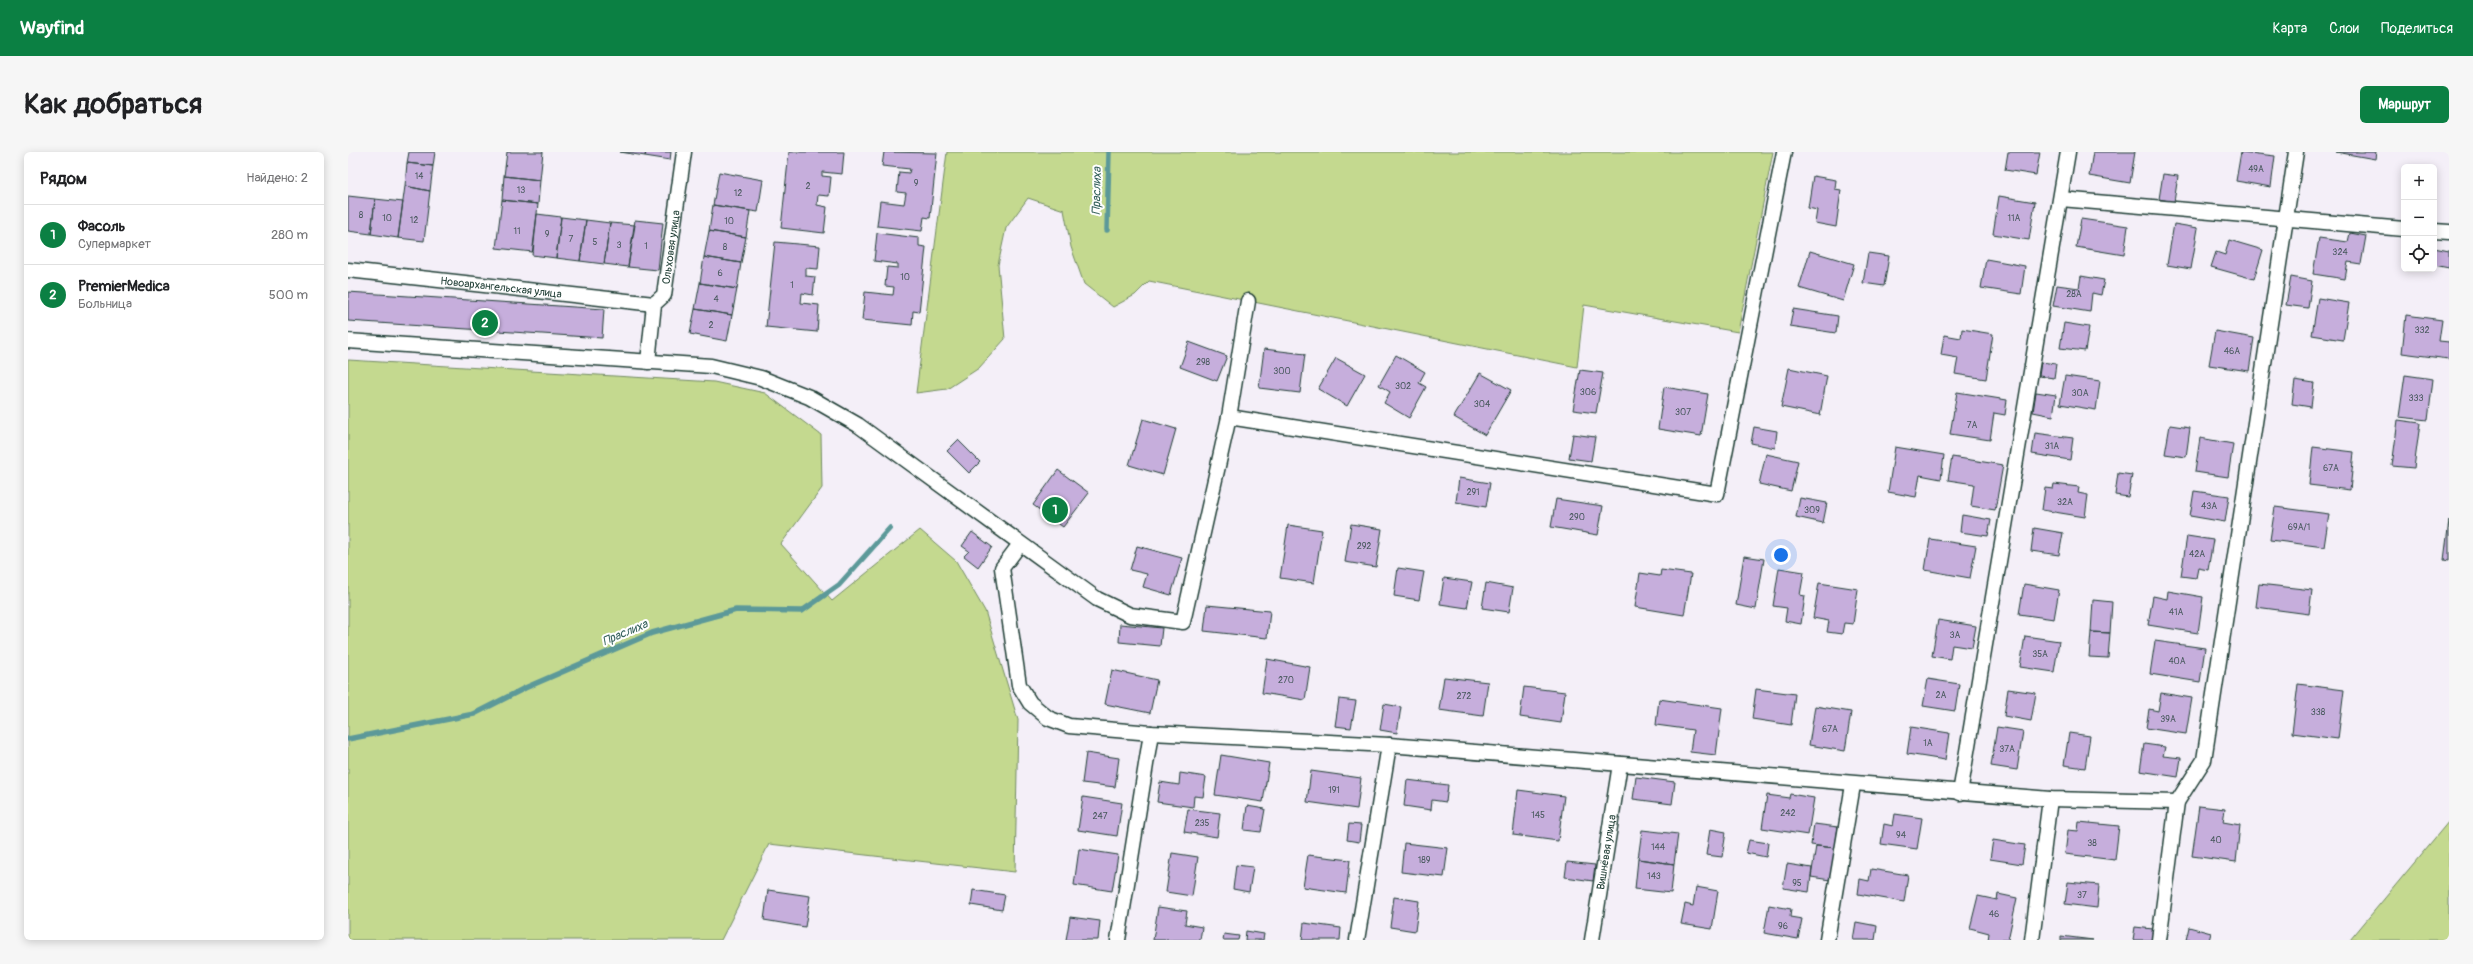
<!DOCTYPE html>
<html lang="ru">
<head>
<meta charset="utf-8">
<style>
  :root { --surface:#fff; --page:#f6f6f6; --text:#202124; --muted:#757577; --line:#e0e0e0; --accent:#0b8043 }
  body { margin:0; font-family:Pangolin,sans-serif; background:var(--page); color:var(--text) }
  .controls { position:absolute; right:12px; top:12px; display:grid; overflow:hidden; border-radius:6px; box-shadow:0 2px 10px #0003 }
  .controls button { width:36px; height:36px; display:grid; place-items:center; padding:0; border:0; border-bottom:1px solid var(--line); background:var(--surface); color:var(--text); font:20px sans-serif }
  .you { position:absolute; left:1433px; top:403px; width:14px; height:14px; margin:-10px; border:3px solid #fff; border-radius:50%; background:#1a73e8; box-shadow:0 0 0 6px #1a73e833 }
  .badge { display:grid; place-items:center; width:26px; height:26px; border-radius:50%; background:var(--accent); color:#fff; font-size:13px; font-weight:700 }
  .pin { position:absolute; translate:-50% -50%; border:2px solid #fff; box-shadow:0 1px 4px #0006 }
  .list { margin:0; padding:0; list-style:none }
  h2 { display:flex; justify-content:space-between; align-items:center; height:52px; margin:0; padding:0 16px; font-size:17px }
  h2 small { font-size:13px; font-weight:400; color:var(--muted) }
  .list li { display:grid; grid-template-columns:26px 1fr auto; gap:12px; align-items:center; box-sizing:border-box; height:60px; padding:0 16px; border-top:1px solid var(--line) }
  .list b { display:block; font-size:15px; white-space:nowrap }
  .list p { margin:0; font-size:13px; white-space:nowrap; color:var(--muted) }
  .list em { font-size:13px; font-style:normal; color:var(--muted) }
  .icon { flex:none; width:22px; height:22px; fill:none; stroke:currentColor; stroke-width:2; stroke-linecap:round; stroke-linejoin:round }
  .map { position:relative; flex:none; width:2101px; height:788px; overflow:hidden; border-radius:6px }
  header { display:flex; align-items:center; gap:24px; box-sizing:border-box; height:56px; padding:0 20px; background:var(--accent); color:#fff }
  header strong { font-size:19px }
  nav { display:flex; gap:22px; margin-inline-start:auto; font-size:14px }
  .intro { display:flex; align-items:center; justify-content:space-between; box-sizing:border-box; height:96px; padding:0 24px }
  h1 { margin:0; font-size:28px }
  .button { padding:10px 18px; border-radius:6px; background:var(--accent); color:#fff; font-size:14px; font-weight:700 }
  main { display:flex; gap:24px; padding:0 24px }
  aside { flex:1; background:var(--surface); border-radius:6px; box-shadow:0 2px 10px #0003 }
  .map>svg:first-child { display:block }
</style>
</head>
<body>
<header>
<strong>Wayfind</strong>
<nav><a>Карта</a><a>Слои</a><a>Поделиться</a></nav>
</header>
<div class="intro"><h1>Как добраться</h1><a class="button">Маршрут</a></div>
<main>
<aside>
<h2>Рядом<small>Найдено: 2</small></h2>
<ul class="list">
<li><span class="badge">1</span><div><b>Фасоль</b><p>Супермаркет</p></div><em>280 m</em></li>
<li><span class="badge">2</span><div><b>PremierMedica</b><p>Больница</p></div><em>500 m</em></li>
</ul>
</aside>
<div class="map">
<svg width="2101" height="788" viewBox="0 0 2101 788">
  <rect width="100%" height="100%" fill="#f4eff8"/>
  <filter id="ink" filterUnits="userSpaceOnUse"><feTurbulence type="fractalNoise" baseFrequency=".025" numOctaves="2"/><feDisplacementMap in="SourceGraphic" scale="8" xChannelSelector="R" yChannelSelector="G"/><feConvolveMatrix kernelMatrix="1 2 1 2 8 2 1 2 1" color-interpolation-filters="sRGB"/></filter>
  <g filter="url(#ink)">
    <path fill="#c4d98f" stroke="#728b62" d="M599,0H1425L1390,180L1236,153L1229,215L801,129L787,143L765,155L736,132L723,95L716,58L680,46L658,76L650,113L657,187L631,216L599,237L568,241Z
      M0,208L366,230L417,241L473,283L474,336L433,392L484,449L572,378L608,409L637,459L670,568L667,720L421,692L373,788H0Z
      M2101,669V788H2002Z"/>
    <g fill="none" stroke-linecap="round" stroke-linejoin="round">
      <path stroke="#5c9999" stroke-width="5.5" d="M759,78L761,0
        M0,587L126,562L177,536L304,481L388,458L454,459L491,433L542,376"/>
    </g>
    <path fill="#c6aedc" stroke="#1f3d34" d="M61,0H87L85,14L59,11Z
      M159,0H195L192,28L156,24Z
      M272,0H298L297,4Z
      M298,0H323L322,8L297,4Z
      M441,0H496L494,22L474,20V24L483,25L481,44L470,43L469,53L479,55L476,81L433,76Z
      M536,0L589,1L582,66L576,65L574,79L529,74L532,49L556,52L558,41L549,40L551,20L561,21L562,17L534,14Z
      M1660,0H1692L1688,23L1657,18Z
      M1745,0H1787L1782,31L1741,24Z
      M1893,0L1927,4L1923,35L1888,29Z
      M1988,0H2028L2027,7Z
      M59,11L85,14L82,39L57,34Z
      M371,20L415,28L410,60L365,53Z
      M1815,22L1830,24L1826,50L1811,47Z
      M156,24L192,28L190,52L154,48Z
      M1465,24L1488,28L1487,37L1493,38L1488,75L1467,71L1469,58L1460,56Z
      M57,34L82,39L76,89L50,86Z
      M0,44L27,47L23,82L0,79Z
      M1651,44L1687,50L1681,88L1645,82Z
      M27,47L55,50L50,86L23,82Z
      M154,48L190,52L185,100L148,96Z
      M365,53L402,59L398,85L361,79Z
      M189,62L213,65L208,106L184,103Z
      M213,65L238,68L232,109L208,106Z
      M1733,67L1780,74L1776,103L1728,95Z
      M238,68L262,71L256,112L232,109Z
      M287,68L315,71L310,118L280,115Z
      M262,71L287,73L280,115L256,112Z
      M1826,72L1850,76L1843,117L1819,113Z
      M361,79L398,85L393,111L356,105Z
      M529,81L571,86V94L578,95L571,160L565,159L564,173L514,168L517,140L545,143L546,135L537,134L539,115L550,116V112L526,109Z
      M2002,81L2018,84L2013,112L2000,110L1997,127L1965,122L1971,86L2000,90Z
      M1881,88L1915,98L1906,127L1863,115L1868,100L1877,103Z
      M427,90L472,94L470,117L458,116V124L467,125L465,143L454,141L453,151L471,153L469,180L418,175Z
      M2086,96L2101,99V116L2086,113Z
      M1462,99L1506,112L1495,149L1451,136Z
      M1520,101L1541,104L1536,134L1515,131Z
      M356,105L393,111L389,137L352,131Z
      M1638,107L1677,114L1673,142L1633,136Z
      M1733,124L1756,128L1753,143L1744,141L1742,160L1705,154L1709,133L1731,136Z
      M1943,125L1964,129L1960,156L1938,153Z
      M352,131L389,137L384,163L347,157Z
      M0,140L256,157L254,186L0,169Z
      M1970,146L2001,151L1995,188L1964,183Z
      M347,157L384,163L379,189L342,182Z
      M1445,157L1490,164L1488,181L1442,174Z
      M2058,163L2094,168L2091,189L2101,190V207L2054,201Z
      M1716,171L1741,175L1737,199L1712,196Z
      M1614,177L1645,182L1638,227L1607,222L1610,206L1593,203L1596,183L1613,186Z
      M1867,179L1906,186L1901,219L1861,213Z
      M841,190L879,204L869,229L832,215Z
      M916,197L957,202L952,241L911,236Z
      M1048,203L1077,220L1071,231L1078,235L1061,266L1036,251L1042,240L1031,233Z
      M988,206L1017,222L999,254L970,237Z
      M1693,210L1708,212L1706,226L1691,224Z
      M1441,216L1479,224L1472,263L1433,255Z
      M1232,218L1255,221L1248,261L1225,258Z
      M1132,221L1163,238L1137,283L1106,265Z
      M2057,223L2085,227L2080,268L2051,265Z
      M1717,224L1752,229L1748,258L1712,252Z
      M1947,228L1966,231L1963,255L1944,252Z
      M1316,235L1360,242L1353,284L1310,277Z
      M1609,240L1659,248L1657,263L1646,261L1642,288L1602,282Z
      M1688,240L1708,243L1705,264L1685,260Z
      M795,267L828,277L815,323L781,313Z
      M2050,268L2072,271L2066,316L2044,314Z
      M1822,273L1842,276L1838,305L1817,302Z
      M1406,275L1429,279L1427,296L1403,291Z
      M1687,281L1725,286L1722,308L1684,302Z
      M1225,282L1247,285L1243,309L1221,306Z
      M1852,286L1885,292L1880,325L1847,320Z
      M610,288L632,310L621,321L599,299Z
      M1547,295L1596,303L1593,327L1572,323L1568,345L1540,340Z
      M1965,295L2006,300L2002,338L1961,333Z
      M1418,302L1450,309L1443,339L1411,332Z
      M1604,305L1655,313L1647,358L1623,354L1626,332L1600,328Z
      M710,318L741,341L715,375L685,353Z
      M1770,321L1784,323L1780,345L1767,343Z
      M1111,326L1142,331L1138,355L1108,350Z
      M1706,332L1731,335L1730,341L1740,343L1737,365L1694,358L1697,336L1705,337Z
      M1846,339L1881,344L1877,370L1842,364Z
      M1452,346L1479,351L1475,371L1448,365Z
      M1208,347L1255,354L1250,383L1203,375Z
      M1927,355L1981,362L1976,395L1922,388Z
      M1614,363L1643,368L1640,384L1612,380Z
      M2101,369V409L2096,408Z
      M1003,372L1034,377L1028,415L997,410Z
      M940,373L974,378L966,431L932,426Z
      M1686,376L1715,381L1711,403L1683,399Z
      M624,380L644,395L630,415L616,404L621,399L614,394Z
      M1839,384L1865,388L1860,418L1850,416L1848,426L1833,424Z
      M1582,387L1628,394L1622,426L1577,418Z
      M789,394L834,406L823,443L795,435L799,422L782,418Z
      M1396,404L1416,407L1408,457L1388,453Z
      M1050,416L1076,420L1071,448L1046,444Z
      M1431,416L1456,420L1452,443L1457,444L1453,472L1437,469L1439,456L1425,454Z
      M1313,418L1343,422L1336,463L1287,455L1292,421L1312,424Z
      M1096,426L1124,430L1119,456L1092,452Z
      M1138,431L1165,436L1161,460L1134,456Z
      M1471,431L1510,437L1505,472L1496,471L1494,482L1479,480L1481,469L1465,466Z
      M1676,432L1711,438L1706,467L1671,462Z
      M1911,432L1964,438L1961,462L1908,455Z
      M1820,439L1855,445L1850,481L1800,473L1805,444L1819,447Z
      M1745,448L1764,450L1762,481L1743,480Z
      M859,453L922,459L919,486L856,479Z
      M1590,468L1628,474L1624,496L1604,493L1602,507L1584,504Z
      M772,472L814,476L812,494L771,490Z
      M1743,480L1762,481L1760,506L1741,505Z
      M1677,484L1711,489L1706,520L1672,515Z
      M1807,489L1857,496L1852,530L1802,522Z
      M919,507L962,515L957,548L914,541Z
      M764,518L809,528L802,561L757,552Z
      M1096,525L1140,530L1135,564L1091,558Z
      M1580,527L1611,532L1607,559L1575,554Z
      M1950,532L1996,538L1990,587L1944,581Z
      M1176,535L1217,540L1213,571L1172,565Z
      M1408,537L1447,542L1443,573L1404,567Z
      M1660,537L1688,541L1683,569L1656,564Z
      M1813,541L1844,546L1838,582L1798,576L1801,557L1810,559Z
      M991,547L1008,549L1003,576L987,574Z
      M1311,547L1374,556L1368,603L1342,600L1345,578L1308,573Z
      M1036,552L1053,555L1049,581L1032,578Z
      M1467,554L1503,560L1497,599L1461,593Z
      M1563,575L1601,581L1597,608L1559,602Z
      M1649,575L1675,579L1669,618L1643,614Z
      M1721,581L1742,584L1737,616L1716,613Z
      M1796,592L1817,595L1815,604L1833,606L1830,625L1792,619Z
      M738,601L771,606L767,635L734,631Z
      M873,603L921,611L915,650L867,643Z
      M963,619L1013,626L1009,657L959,650Z
      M832,621L858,625L855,645L846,644L845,655L809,650L812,630L831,633Z
      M1288,625L1327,630L1324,652L1285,647Z
      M1059,628L1100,633L1098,650L1084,648L1083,658L1056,654Z
      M1170,638L1216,644L1210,689L1165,683Z
      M1442,642L1466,646L1460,683L1414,676L1419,643L1441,646Z
      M735,645L774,651L769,684L730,678Z
      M899,654L917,657L913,680L896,678Z
      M1851,654L1877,657L1875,670L1892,673L1888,710L1844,704Z
      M840,657L872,661L869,685L836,680Z
      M1547,662L1574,666L1569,697L1533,692L1536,672L1545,674Z
      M1731,670L1771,674L1767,708L1717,702L1720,678L1730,679Z
      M1001,672L1013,673L1011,690L999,688Z
      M1466,672L1490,675L1487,696L1463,693Z
      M1362,677L1378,680L1374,705L1358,703Z
      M1294,678L1330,682L1326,712L1290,707Z
      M1401,688L1420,691L1418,705L1398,701Z
      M1645,688L1677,693L1674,712L1642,707Z
      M1056,691L1100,696L1096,725L1053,720Z
      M1468,694L1487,696L1482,728L1463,725Z
      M731,697L770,703L764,739L726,733Z
      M824,701L850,705L844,744L818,740Z
      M960,703L1002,708L998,741L955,735Z
      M1290,707L1326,712L1323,741L1287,737Z
      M1219,710L1247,713L1245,729L1217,725Z
      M1439,712L1464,716L1461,740L1435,736Z
      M888,713L905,715L901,740L885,737Z
      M1523,717L1560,723L1556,750L1510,742L1512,727L1521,729Z
      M1720,730L1751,733L1749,756L1717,752Z
      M1348,735L1370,739L1364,777L1333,772L1337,752L1345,754Z
      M420,738L462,744L457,775L416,768Z
      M625,738L657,743L654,758L623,753Z
      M1650,742L1669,746L1660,788H1640L1641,781L1622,776L1630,744L1649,748Z
      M1046,745L1071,749L1067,779L1042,775Z
      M1421,753L1443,757L1442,765L1454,767L1450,787L1416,781Z
      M810,755L839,759L837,772L854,775L852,788H805Z
      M722,765L752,769L750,788H718Z
      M1508,770L1529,774L1527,788H1505Z
      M956,771L993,776L992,788H954Z
      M1787,775L1805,777L1804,788H1785Z
      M1841,775L1863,781L1861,788H1838Z
      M898,779L916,782L915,788H897Z
      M876,782L891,784L890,788H875Z
      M1713,784L1745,788H1713Z"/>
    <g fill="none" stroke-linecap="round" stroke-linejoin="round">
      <defs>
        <g id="street">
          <path d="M1713,47L2056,77"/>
          <path d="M2086,79L2101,80"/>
          <path id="s1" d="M0,118L306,152"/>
          <path d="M0,189L363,214L413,226L461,245L510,273L749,447L782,463L835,470L881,265L1369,342L1436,0"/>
          <path id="s2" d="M300,210L306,152L316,143L336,0"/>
          <path d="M881,265L900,149"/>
          <path d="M672,392L654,416L671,533L682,551L700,566L721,574L803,581L1041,593L1702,647L1829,650L1856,608L1948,0"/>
          <path d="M1612,641L1720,0"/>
          <path d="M770,788L803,581"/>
          <path d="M1009,788L1041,593"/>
          <path id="s3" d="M1244,788L1272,612"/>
          <path d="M1479,788L1505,633"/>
          <path d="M1684,788L1702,647"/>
          <path d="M1811,788L1829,650"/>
        </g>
      </defs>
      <use href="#street" stroke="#1f3d34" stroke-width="17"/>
      <use href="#street" stroke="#fff" stroke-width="14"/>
    </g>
  </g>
  <g text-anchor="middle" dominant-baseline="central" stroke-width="4" stroke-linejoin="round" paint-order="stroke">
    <g font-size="9" fill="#49595e">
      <text x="1908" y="17">49А</text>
      <text x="71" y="24">14</text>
      <text x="568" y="31">9</text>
      <text x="460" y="34">2</text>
      <text x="173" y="38">13</text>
      <text x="390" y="41">12</text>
      <text x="13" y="63">8</text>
      <text x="39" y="66">10</text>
      <text x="1666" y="66">11А</text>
      <text x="66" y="68">12</text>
      <text x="381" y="69">10</text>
      <text x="169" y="79">11</text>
      <text x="199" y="82">9</text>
      <text x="223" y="87">7</text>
      <text x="247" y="90">5</text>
      <text x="271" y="93">3</text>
      <text x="298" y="94">1</text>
      <text x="377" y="95">8</text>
      <text x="1992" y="100">324</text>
      <text x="372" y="121">6</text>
      <text x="557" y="125">10</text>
      <text x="444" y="133">1</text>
      <text x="1726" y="142">28А</text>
      <text x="368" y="147">4</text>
      <text x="363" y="173">2</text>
      <text x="2074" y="178">332</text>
      <text x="1884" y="199">46А</text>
      <text x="855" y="210">298</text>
      <text x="934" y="219">300</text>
      <text x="1055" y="234">302</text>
      <text x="1240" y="240">306</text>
      <text x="1732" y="241">30А</text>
      <text x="2068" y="246">333</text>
      <text x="1134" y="252">304</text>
      <text x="1335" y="260">307</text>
      <text x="1624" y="273">7А</text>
      <text x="1704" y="294">31А</text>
      <text x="1983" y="316">67А</text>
      <text x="1125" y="340">291</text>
      <text x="1717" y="350">32А</text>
      <text x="1861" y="354">43А</text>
      <text x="1464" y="358">309</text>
      <text x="1229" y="365">290</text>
      <text x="1951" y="375">69А/1</text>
      <text x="1016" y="394">292</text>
      <text x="1849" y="402">42А</text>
      <text x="1828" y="460">41А</text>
      <text x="1607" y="483">3А</text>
      <text x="1692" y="502">35А</text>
      <text x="1829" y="509">40А</text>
      <text x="938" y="528">270</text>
      <text x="1593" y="543">2А</text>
      <text x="1116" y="544">272</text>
      <text x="1970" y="560">338</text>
      <text x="1820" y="567">39А</text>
      <text x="1482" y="577">67А</text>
      <text x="1580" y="591">1А</text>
      <text x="1659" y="597">37А</text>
      <text x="986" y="638">191</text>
      <text x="1440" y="661">242</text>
      <text x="1190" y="663">145</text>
      <text x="752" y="664">247</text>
      <text x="854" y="671">235</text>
      <text x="1553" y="683">94</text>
      <text x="1868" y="688">40</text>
      <text x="1744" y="691">38</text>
      <text x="1310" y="695">144</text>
      <text x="1076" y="708">189</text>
      <text x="1306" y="724">143</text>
      <text x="1449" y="731">95</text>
      <text x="1734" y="743">37</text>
      <text x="1646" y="762">46</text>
      <text x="1435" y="774">96</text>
    </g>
    <g font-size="11" fill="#1f3d34" stroke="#fff">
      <text stroke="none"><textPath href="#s2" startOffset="120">Ольховая улица</textPath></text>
      <text stroke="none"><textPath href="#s1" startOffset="154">Новоархангельская улица</textPath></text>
      <text stroke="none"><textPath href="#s3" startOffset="89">Вишнёвая улица</textPath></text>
    </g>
    <g font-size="12" font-style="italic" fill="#38635e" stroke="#fff">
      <text transform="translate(749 39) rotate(-89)">Праслиха</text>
      <text transform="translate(277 481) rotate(-23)">Праслиха</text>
    </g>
  </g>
</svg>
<div class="controls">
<button>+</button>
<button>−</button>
<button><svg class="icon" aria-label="locate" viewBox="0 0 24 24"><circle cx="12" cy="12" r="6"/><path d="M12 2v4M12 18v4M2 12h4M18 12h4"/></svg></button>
</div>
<div class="you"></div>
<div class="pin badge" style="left:707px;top:358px">1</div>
<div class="pin badge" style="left:137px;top:171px">2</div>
</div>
</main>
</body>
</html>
